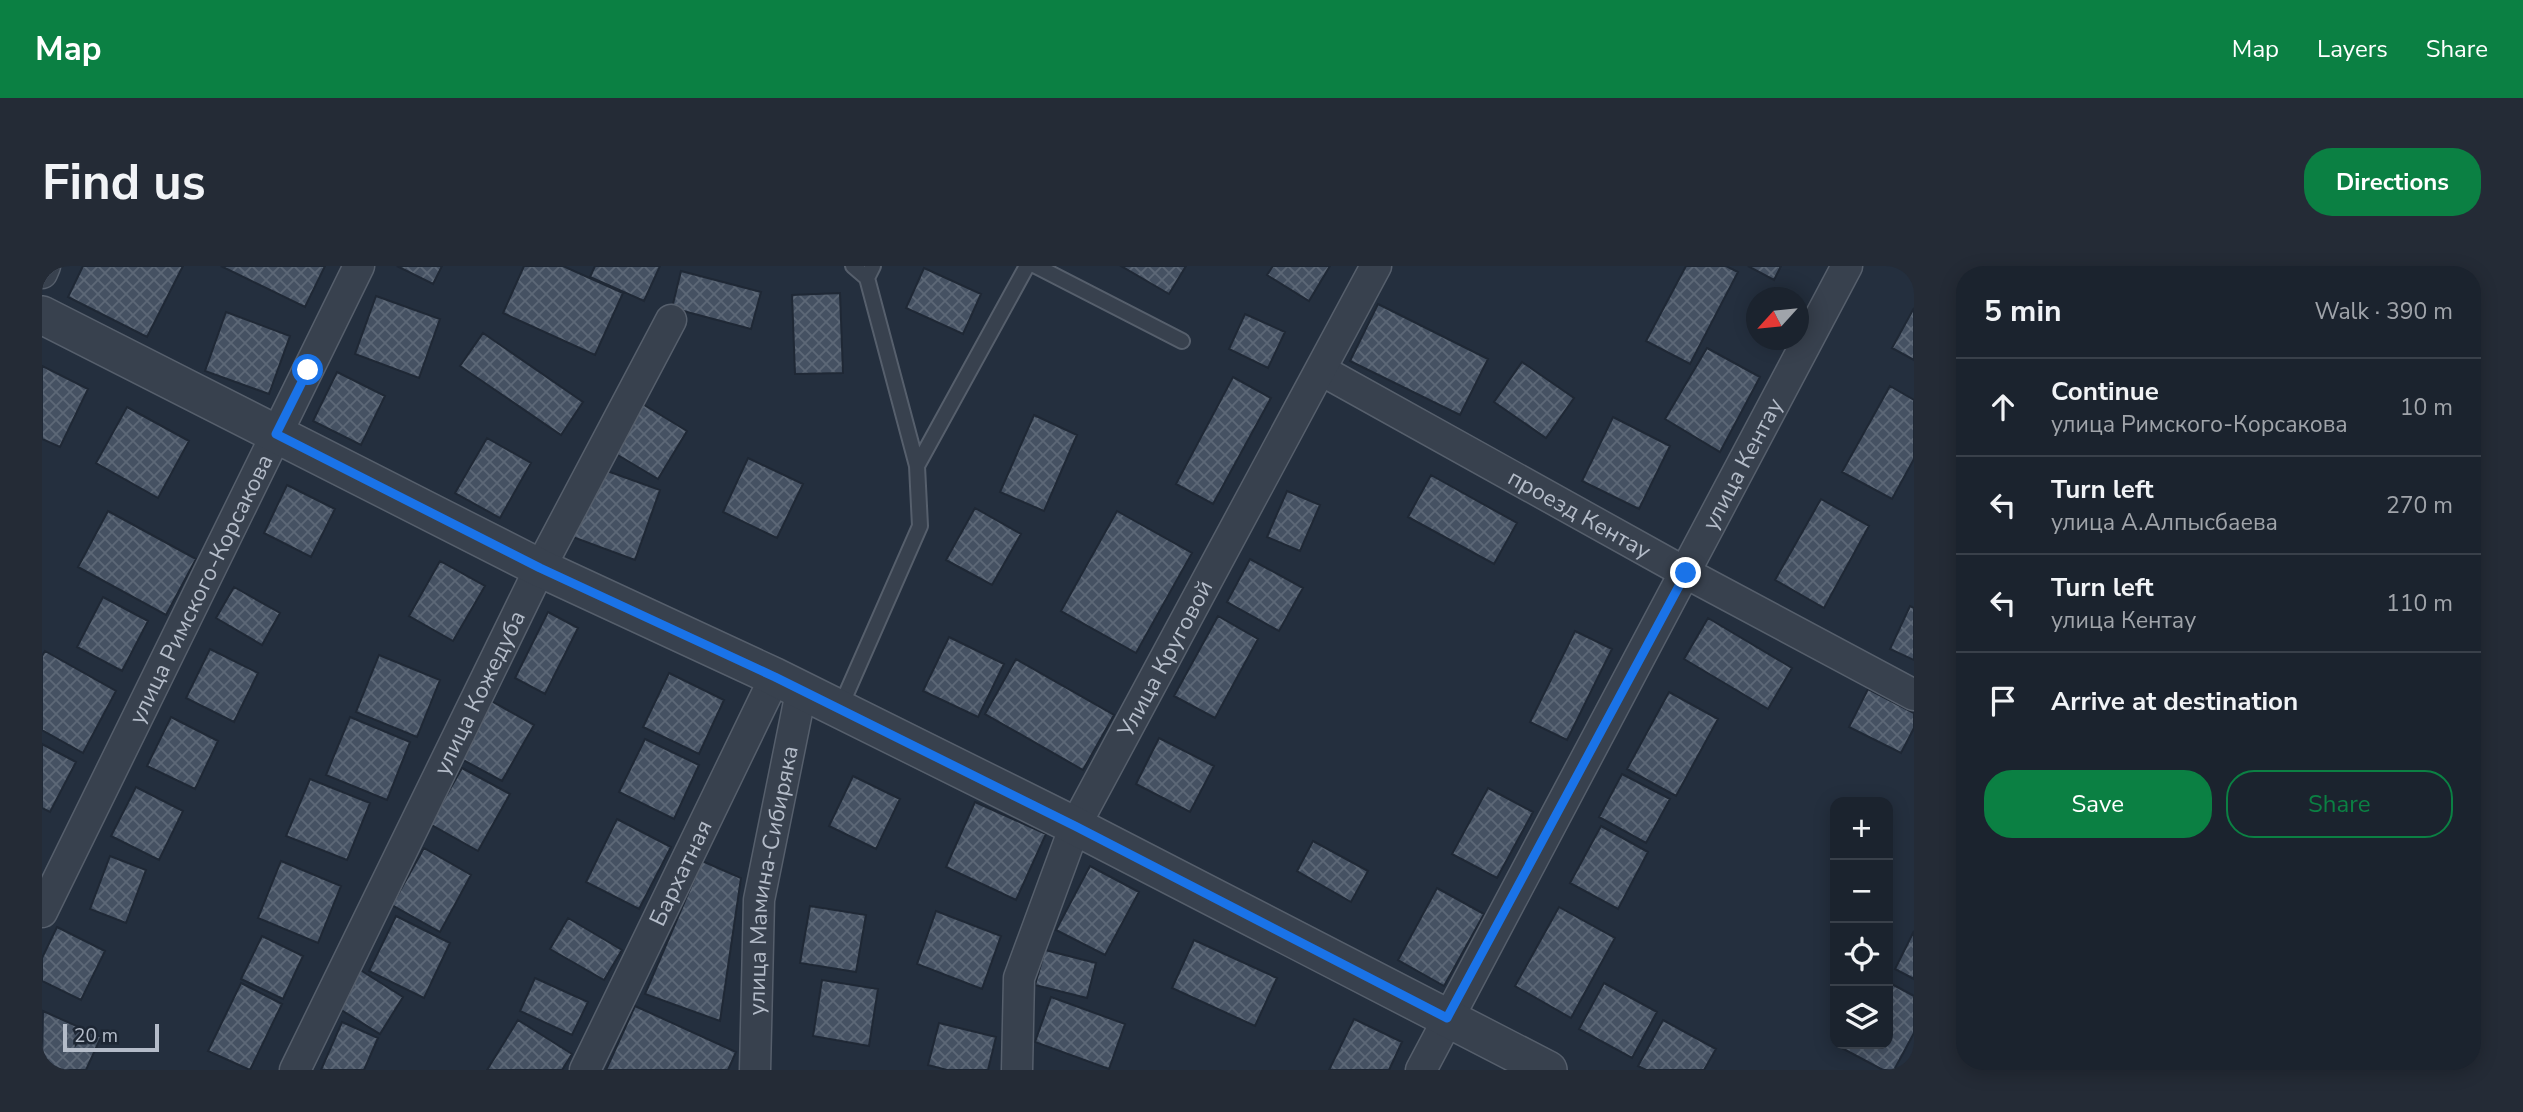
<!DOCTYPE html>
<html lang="en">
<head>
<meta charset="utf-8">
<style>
  :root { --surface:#1b232e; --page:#242b36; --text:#f1f3f6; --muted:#a0a4aa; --line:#39404a; --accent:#0b8043 }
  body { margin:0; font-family:"Nunito Sans",sans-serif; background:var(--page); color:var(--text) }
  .controls { position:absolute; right:21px; bottom:21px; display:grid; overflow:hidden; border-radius:14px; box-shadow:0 4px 18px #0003 }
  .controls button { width:63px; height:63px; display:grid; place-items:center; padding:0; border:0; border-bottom:2px solid var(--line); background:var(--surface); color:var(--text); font:35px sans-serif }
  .compass { position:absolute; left:1704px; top:21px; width:63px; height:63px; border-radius:50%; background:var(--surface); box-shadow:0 4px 18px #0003; rotate:243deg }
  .scale { position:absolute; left:21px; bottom:18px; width:96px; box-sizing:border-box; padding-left:7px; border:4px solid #b4bcc9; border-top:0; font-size:19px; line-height:24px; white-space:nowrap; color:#b4bcc9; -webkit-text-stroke:5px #1d2633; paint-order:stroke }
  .stop { position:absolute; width:21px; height:21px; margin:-16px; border:5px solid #1a73e8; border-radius:50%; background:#fff }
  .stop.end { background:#1a73e8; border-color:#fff; box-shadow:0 2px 7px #0008 }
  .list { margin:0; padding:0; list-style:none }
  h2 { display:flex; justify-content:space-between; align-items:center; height:91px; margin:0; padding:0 28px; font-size:30px }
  h2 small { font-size:23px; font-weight:400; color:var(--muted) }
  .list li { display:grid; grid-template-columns:46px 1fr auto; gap:21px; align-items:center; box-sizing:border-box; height:98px; padding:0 28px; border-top:2px solid var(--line) }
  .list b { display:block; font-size:26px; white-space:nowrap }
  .list p { margin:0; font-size:23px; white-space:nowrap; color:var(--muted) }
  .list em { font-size:23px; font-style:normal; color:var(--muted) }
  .actions { display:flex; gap:14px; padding:21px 28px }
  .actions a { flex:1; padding:16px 0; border:2px solid var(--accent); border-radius:28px; text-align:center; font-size:24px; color:var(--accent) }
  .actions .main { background:var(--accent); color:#fff }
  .icon { flex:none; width:38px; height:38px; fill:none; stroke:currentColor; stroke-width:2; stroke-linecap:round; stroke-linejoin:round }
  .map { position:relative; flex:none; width:1872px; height:804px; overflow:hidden; border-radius:28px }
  header { display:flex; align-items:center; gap:42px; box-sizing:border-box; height:98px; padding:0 35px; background:var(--accent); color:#fff }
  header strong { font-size:33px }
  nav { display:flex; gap:38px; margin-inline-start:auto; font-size:24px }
  .intro { display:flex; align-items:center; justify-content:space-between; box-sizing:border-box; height:168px; padding:0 42px }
  h1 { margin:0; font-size:49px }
  .button { padding:18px 32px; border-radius:28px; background:var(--accent); color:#fff; font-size:24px; font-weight:700 }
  main { display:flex; gap:42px; padding:0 42px }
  aside { flex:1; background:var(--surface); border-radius:28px; box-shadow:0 4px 18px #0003 }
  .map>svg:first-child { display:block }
</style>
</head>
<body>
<header>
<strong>Map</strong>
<nav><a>Map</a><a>Layers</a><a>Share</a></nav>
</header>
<div class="intro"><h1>Find us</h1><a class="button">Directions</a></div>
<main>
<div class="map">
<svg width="1872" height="804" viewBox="0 0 1872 804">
  <defs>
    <pattern id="building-cross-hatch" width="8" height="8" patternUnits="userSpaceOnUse" patternTransform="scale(1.75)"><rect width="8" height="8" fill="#455162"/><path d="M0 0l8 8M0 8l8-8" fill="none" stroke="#5d6877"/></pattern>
  </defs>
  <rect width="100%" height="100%" fill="#242f3e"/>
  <path fill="url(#building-cross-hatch)" stroke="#1f2835" stroke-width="2" d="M41,0H141L105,71L26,31Z
    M179,0H283L263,41Z
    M355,0H400L391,18Z
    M482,0H521L581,27L553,89L461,47Z
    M553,0H618L602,35L548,11Z
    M1079,0H1144L1127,28Z
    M1231,0H1288L1267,35L1225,9Z
    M1644,0H1684L1696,6L1648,98L1604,75Z
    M1706,0H1739L1732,14Z
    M882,2L939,28L921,68L864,42Z
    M639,5L719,26L709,63L630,42Z
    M798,27L801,107L753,108L750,29Z
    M334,30L398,53L377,112L313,88Z
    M1336,38L1446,93L1418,149L1308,95Z
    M1872,42V94L1850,82Z
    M184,46L248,70L227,128L163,105Z
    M1203,48L1243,66L1226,102L1187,83Z
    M441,67L541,136L519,169L418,100Z
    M1665,82L1718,111L1678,186L1623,153Z
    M1480,96L1532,132L1504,172L1452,136Z
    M0,100L46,123L18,181L0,173Z
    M295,106L343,130L319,179L271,155Z
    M1191,111L1229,132L1171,238L1134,218Z
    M1848,120L1872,134V193L1850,233L1800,206Z
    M594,134L645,165L616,213L564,182Z
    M85,141L147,175L116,232L54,197Z
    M992,149L1035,169L1002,245L958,226Z
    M1571,151L1628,180L1597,243L1540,215Z
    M445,172L489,197L458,252L413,227Z
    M706,192L761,218L735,272L681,246Z
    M554,201L618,224L593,294L528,270Z
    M1389,209L1475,257L1452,298L1366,251Z
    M245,219L293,243L269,291L222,267Z
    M1245,225L1278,239L1258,285L1225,271Z
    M1779,233L1827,260L1782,342L1733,314Z
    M933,242L979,268L950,319L904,294Z
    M66,245L154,293L124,349L36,301Z
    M1075,245L1150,287L1094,387L1019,345Z
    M1208,293L1261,322L1237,365L1185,336Z
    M398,295L443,320L411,375L367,350Z
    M192,321L238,347L220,379L174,352Z
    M61,331L106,355L80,405L35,381Z
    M1868,340L1872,342V394L1848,383Z
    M506,346L536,362L503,428L473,412Z
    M1176,350L1216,373L1173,452L1132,430Z
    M1666,352L1750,402L1726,443L1642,393Z
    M1533,365L1570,383L1525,474L1488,456Z
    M907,371L962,398L936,451L881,425Z
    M168,383L216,407L192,456L144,432Z
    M3,385L74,425L41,487L0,464V390Z
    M337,389L398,414L375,471L314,446Z
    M974,393L1072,449L1041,504L943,448Z
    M627,407L682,434L657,488L601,461Z
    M1826,423L1872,447V462L1859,487L1807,461Z
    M1627,426L1676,453L1634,530L1585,503Z
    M444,432L492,459L460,515L412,489Z
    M129,451L176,475L153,523L105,500Z
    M308,451L368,476L345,534L284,509Z
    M1117,472L1172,500L1148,546L1094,518Z
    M603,473L657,499L632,553L577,526Z
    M0,478L34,496L8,546L0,542Z
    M420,502L468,528L436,585L388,558Z
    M1580,508L1628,533L1604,577L1557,551Z
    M811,510L858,533L834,583L787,560Z
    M268,513L328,537L305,594L244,570Z
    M94,521L141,545L117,594L69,570Z
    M1446,522L1491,546L1455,612L1410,588Z
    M933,536L1004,568L974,634L904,601Z
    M575,553L629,581L597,643L544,616Z
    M1559,560L1606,586L1576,643L1528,617Z
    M1271,575L1326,605L1309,636L1255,605Z
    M382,582L429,609L398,666L350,639Z
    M68,590L104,604L84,657L48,643Z
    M239,595L299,620L276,677L216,652Z
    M660,595L699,612L678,755L603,728Z
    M1048,600L1097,626L1063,689L1014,664Z
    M1395,622L1442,648L1402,720L1356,694Z
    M768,640L824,649L814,706L758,697Z
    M1517,641L1573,672L1529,752L1473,720Z
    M894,645L959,670L940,723L875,698Z
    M354,650L408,677L382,732L327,705Z
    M526,652L580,684L562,714L508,683Z
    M15,661L63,685L39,734L0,715V692Z
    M1872,665V713L1853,703Z
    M220,670L261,690L241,733L199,713Z
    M1152,674L1235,712L1213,760L1130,722Z
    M1003,684L1054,697L1045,732L993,719Z
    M312,700L361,731L338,768L288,737Z
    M493,712L546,736L530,769L478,745Z
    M780,714L836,723L827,780L771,770Z
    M1846,716L1872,730V767L1852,804H1841L1796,780L1797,778H1846Z
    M199,717L240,738L208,804L166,785Z
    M1562,717L1615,746L1590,792L1537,763Z
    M1009,731L1083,758L1067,803L993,776Z
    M593,740L694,786L686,804H564Z
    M1,745L59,771L44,804H10L0,799Z
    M1312,753L1360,776L1347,804H1287Z
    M476,754L530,788L520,804H445Z
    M1621,754L1674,783L1662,804H1604L1596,800Z
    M300,756L336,772L322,804H279Z
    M897,757L954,771L946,804H905L886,799Z"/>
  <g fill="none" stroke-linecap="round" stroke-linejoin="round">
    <defs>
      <path id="service" d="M811,0L825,12
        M831,0L825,12L875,200
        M994,0L1140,75
        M798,442L878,260L875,200L985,0"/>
      <g id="minor">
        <path d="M0,7L3,0"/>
        <path id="s1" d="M1279,104L1644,307L1872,429"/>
        <path id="s2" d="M0,646L317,0"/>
        <path id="s3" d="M253,804L498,302L629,54"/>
        <path id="s4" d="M543,804L733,411"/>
        <path id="s5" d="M713,804L717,634L759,426"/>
        <path id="s6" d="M975,804L977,712L1033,560L1334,0"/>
        <path id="s7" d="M1379,804L1805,0"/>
      </g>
      <path id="tertiary" d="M0,49L498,302L733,411L1033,560L1506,804"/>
    </defs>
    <use href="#service" stroke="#565f6c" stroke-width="18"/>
    <use href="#minor" stroke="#565f6c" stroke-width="33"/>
    <use href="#tertiary" stroke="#565f6c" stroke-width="40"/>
    <use href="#service" stroke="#38414e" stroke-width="14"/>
    <use href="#minor" stroke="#38414e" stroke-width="30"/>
    <use href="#tertiary" stroke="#38414e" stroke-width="37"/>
  </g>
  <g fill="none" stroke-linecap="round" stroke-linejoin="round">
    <path stroke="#1a73e8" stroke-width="9" d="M266,104L234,168L498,302L733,411L1033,560L1405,752L1644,307"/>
  </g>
  <g text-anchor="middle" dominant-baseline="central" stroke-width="5" stroke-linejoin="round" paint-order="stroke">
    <g font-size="23" fill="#b4bcc9" stroke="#1d2633">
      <text stroke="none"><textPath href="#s7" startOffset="686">улица Кентау</textPath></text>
      <text stroke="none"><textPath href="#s1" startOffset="296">проезд Кентау</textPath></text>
      <text stroke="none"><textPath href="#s2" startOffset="360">улица Римского-Корсакова</textPath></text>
      <text stroke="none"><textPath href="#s6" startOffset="444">Улица Круговой</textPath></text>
      <text stroke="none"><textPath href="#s3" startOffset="420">улица Кожедуба</textPath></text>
      <text stroke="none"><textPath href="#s4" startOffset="219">Бархатная</textPath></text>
      <text stroke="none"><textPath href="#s5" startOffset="191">улица Мамина-Сибиряка</textPath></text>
    </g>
  </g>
</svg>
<div class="controls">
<button>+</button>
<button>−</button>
<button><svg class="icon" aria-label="locate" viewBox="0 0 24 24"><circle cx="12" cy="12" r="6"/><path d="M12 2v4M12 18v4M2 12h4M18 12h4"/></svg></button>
<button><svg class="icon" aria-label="layers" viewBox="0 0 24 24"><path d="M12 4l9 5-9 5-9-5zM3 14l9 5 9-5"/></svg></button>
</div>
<svg class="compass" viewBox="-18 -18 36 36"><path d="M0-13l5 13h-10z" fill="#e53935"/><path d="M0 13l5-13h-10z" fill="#a0a4aa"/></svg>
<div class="scale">20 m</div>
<div class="stop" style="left:266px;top:104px"></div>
<div class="stop end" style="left:1644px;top:307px"></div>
</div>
<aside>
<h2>5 min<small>Walk · 390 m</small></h2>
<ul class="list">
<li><svg class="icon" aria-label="ahead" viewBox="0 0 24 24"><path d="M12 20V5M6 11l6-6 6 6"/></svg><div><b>Continue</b><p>улица Римского-Корсакова</p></div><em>10 m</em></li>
<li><svg class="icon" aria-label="left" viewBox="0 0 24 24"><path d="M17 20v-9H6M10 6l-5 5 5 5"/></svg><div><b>Turn left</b><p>улица А.Алпысбаева</p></div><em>270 m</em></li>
<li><svg class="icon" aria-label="left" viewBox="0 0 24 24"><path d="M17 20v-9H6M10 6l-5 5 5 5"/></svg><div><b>Turn left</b><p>улица Кентау</p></div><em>110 m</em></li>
<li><svg class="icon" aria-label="arrive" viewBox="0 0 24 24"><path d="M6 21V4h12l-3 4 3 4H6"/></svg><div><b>Arrive at destination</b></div></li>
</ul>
<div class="actions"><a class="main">Save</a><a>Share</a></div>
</aside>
</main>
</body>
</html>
